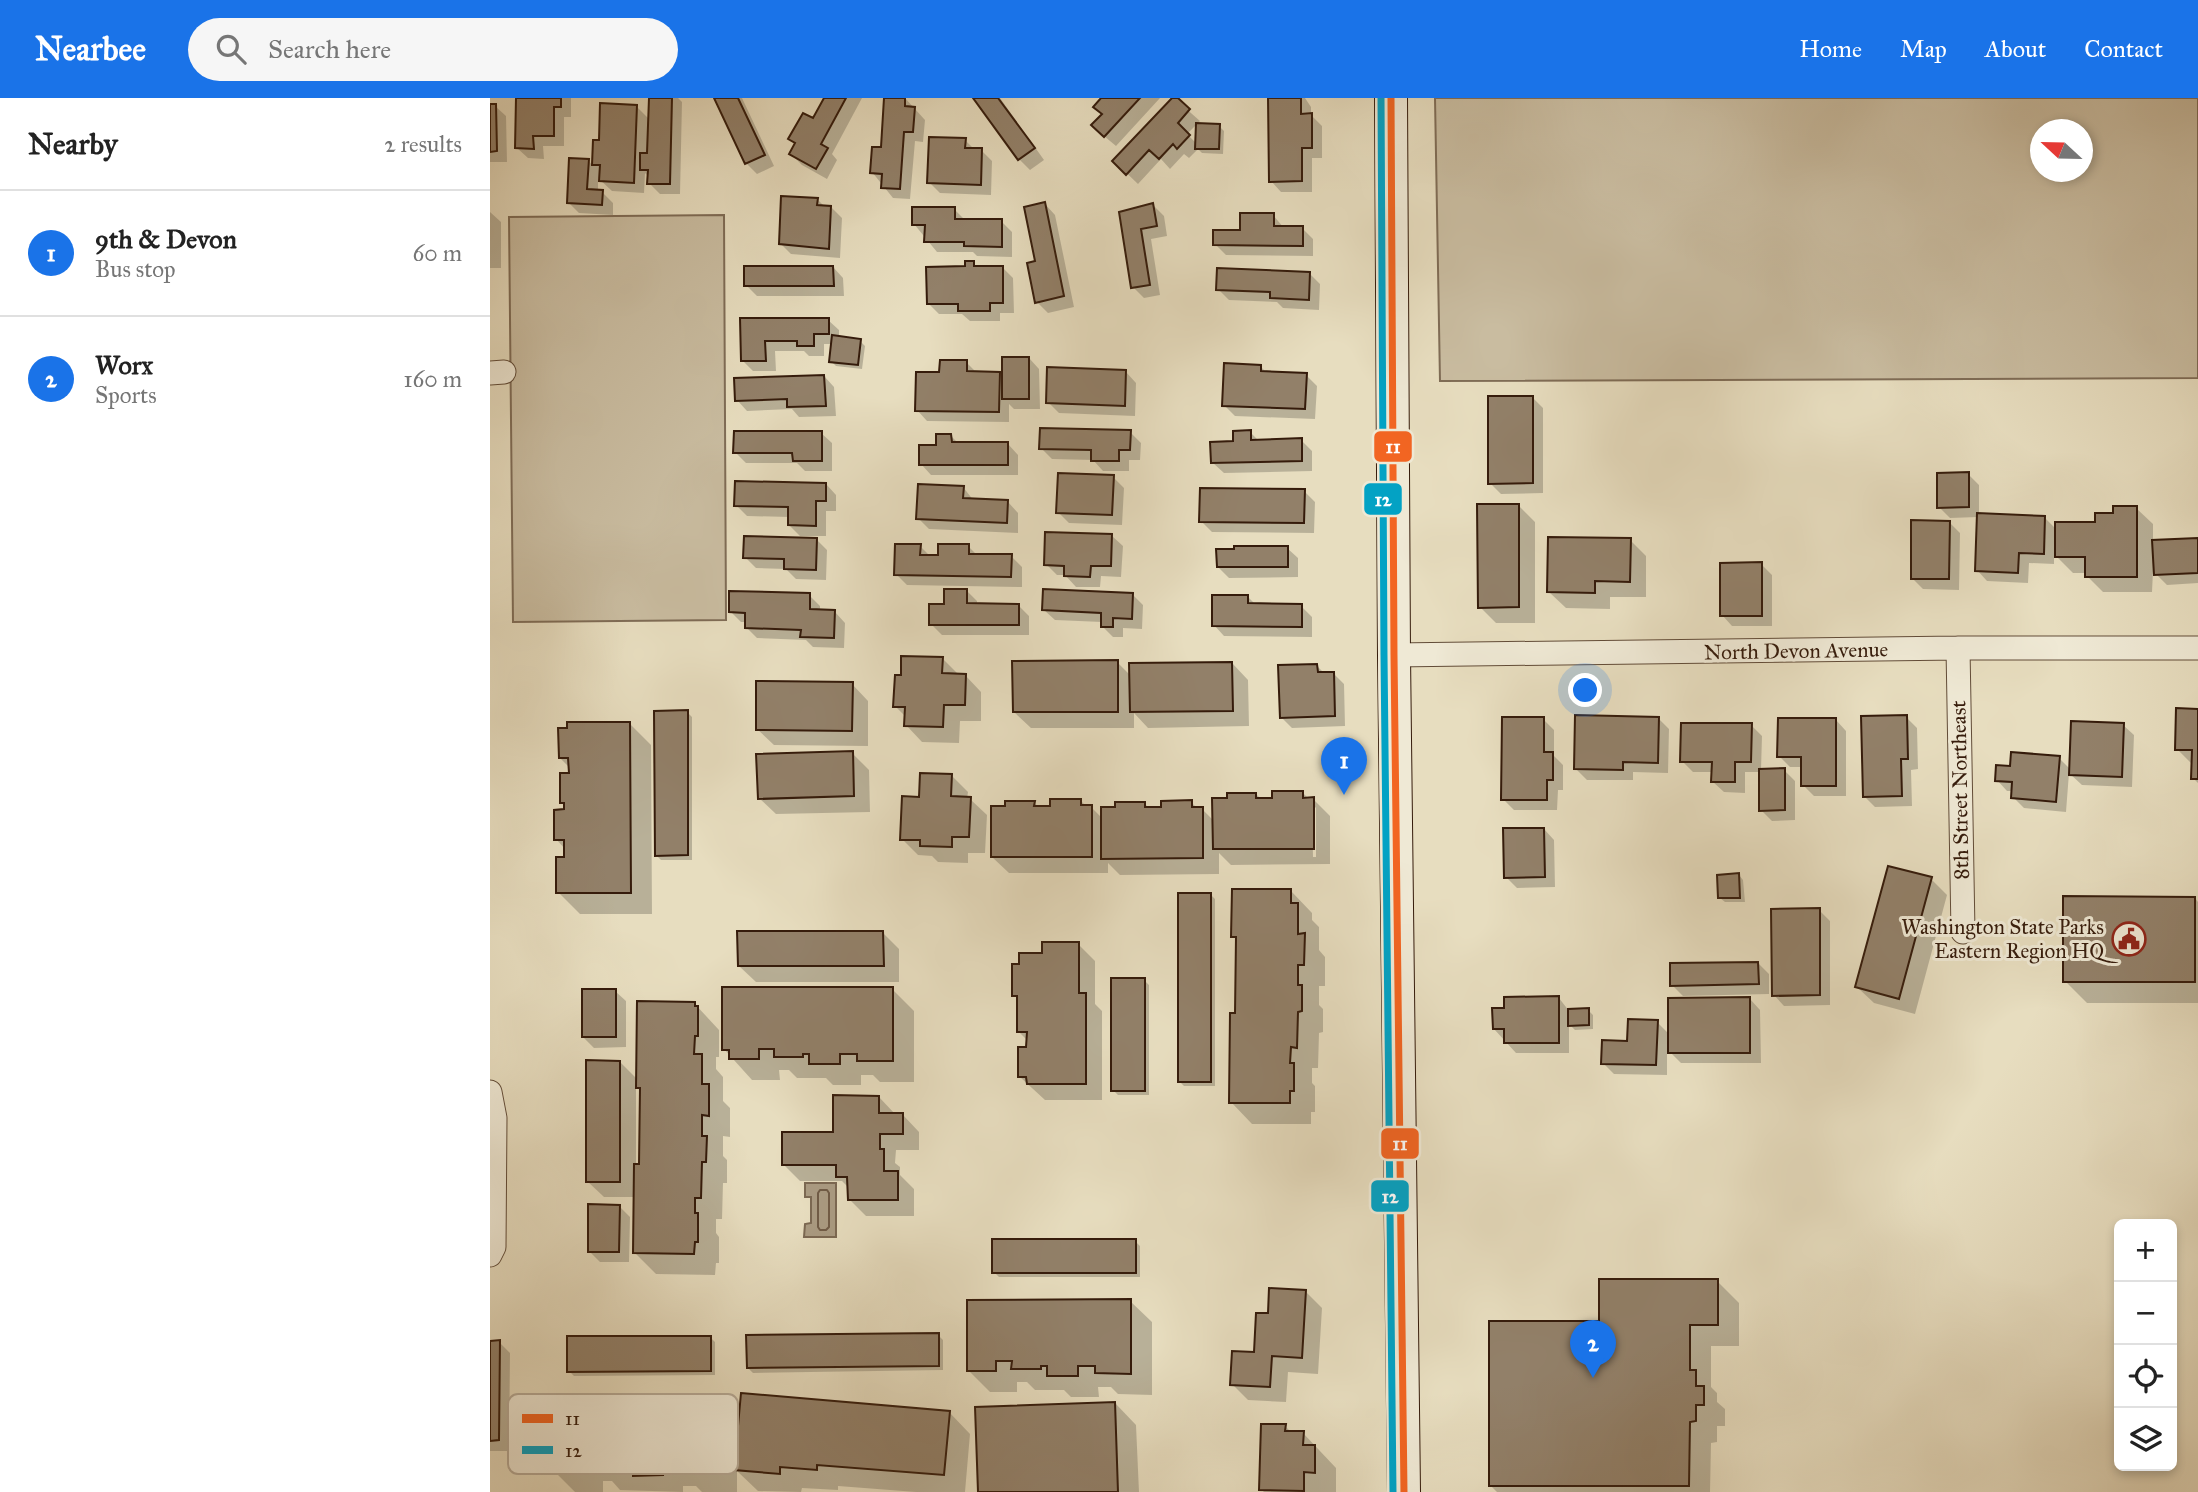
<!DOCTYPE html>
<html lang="en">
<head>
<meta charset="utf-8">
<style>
  :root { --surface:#fff; --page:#f6f6f6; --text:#222; --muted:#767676; --line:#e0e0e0; --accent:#1a73e8 }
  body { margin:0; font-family:"IM FELL Great Primer",serif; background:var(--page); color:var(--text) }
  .controls { position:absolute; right:21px; bottom:21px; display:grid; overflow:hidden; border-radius:10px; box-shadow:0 4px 10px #0003 }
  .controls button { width:63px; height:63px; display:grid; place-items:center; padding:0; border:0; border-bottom:2px solid var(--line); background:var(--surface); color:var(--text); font:35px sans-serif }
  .compass { position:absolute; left:1540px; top:21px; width:63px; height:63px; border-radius:50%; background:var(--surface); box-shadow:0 4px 10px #0003; rotate:292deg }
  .you { position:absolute; left:1096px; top:593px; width:24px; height:24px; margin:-18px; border:5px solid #fff; border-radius:50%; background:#1a73e8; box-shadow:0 0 0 10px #1a73e833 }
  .badge { display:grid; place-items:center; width:46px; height:46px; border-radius:50%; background:var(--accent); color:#fff; font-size:23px; font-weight:700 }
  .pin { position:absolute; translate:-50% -58px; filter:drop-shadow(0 2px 4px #0008) }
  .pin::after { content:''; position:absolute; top:37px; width:24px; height:21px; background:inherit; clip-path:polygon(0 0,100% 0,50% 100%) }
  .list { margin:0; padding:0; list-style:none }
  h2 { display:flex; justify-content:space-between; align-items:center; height:91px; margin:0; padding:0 28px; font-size:30px }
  h2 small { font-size:23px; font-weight:400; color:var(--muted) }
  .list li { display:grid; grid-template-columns:46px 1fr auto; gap:21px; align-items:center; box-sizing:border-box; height:126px; padding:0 28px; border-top:2px solid var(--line) }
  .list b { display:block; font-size:26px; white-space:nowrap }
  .list p { margin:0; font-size:23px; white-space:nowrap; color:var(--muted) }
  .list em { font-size:23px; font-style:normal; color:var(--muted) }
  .icon { flex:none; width:38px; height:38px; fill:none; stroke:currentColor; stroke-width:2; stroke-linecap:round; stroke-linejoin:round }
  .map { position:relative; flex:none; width:1708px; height:1394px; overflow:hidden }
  header { display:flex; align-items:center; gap:42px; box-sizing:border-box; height:98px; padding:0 35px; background:var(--accent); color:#fff }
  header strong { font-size:33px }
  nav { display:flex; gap:38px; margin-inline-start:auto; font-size:24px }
  .search { width:490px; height:63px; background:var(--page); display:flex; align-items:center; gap:18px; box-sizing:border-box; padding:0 24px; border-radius:38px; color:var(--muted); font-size:26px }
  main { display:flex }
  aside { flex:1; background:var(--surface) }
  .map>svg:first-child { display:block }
</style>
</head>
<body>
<header>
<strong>Nearbee</strong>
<div class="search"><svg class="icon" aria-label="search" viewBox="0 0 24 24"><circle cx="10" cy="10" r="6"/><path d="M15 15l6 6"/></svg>Search here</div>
<nav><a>Home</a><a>Map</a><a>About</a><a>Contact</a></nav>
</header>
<main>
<aside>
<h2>Nearby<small>2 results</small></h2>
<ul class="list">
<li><span class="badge">1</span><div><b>9th &amp; Devon</b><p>Bus stop</p></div><em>60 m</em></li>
<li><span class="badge">2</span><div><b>Worx</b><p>Sports</p></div><em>160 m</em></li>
</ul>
</aside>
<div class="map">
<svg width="1708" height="1394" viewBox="0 0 1708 1394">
  <rect width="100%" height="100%" fill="#e7ddbf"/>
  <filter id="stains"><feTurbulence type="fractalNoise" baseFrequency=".00286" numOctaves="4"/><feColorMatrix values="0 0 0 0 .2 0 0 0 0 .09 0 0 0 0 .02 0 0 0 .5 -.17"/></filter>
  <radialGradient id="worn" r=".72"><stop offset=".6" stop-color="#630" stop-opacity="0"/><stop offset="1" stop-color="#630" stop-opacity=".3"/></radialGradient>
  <path fill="#c9bca0" stroke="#7f6c56" stroke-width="2" fill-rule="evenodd" d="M945,0H1708V280L950,283ZM1550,32H1592V74H1550Z
    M234,117L236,522L23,524L19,119Z"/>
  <path fill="#aa9b82" stroke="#7b6852" stroke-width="2" d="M315,1085H346V1139H314L315,1126L321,1125V1099H315Z"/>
  <path fill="#0003" fill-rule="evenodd" d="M28,0H81V19H74V48H53L54,61L38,60L27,50Z
    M160,0H188L192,4L190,96H170L159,85V79L155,75L154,95L122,93L108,80V94H112L123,105V117L89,115L78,104L98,62L103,68L105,44H110L147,9L160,22Z
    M226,0H252L284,68L267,76L256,65Z
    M336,0H372L342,56L347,62L337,81L312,67L301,56L306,46L301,41L324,23Z
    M396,0H415L435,22L433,44L425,43L420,101L403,100L382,74L392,51Z
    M486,0H510L554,62L540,72L529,61Z
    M613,0H670L626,48L614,38Z
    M684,0L710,23L697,36L707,46L729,28L734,33L733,56L712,55L708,51L699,60L694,56L680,71L671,61L648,86L624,63Z
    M780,0H815L821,9V17L832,28V60H822V94H791L781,83Z
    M0,8H5L16,18L17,64H0Z
    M475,42L485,52H491L502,63L501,97L450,95L439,84Z
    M327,101L335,109H341L352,120L350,160L301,156L291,146Z
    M555,106L565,117L584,209L558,215L547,204Z
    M663,107L674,118L677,138L661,141L670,197L654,200L643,189L631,115Z
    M464,111L476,123H511L522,134V159L487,158L483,154H447L424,126Z
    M0,114L11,124V170H0Z
    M783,117L794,130H812L823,141V158L736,157L725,146Z
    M483,165L488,170H513L523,180L524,215H510V223H480L472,216H449L438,205Z
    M343,169L353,180L354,198H267L256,187Z
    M819,175L830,186L829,212L793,210L787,204L739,202L728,191Z
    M252,222H338L349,232V240L370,243L375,248L372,271L346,268L341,263L343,246H334V258H319L314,253H285L286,273H263L252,262Z
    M539,260L549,271L550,311H524L519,306V324L437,323L427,312L451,276L476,264L487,275H509L513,280Z
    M771,269L777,275L816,277L827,288L825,321L745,318L734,307Z
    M636,274L646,285L645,318L569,315L558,304Z
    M334,278L344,289L346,318L309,319L302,311L257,313L247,302Z
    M1042,299L1053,310V395L1011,396L1000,385Z
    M640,334L651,345L650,362H639V373H613L603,362L562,361L551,350Z
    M760,334L769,343L811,342L822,353V373L734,375L723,365Z
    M331,335L342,345V373H315L307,365H256L245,354Z
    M461,338L469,346H518L528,357V377H441L431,366Z
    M1478,376L1489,387V417L1555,420L1567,432L1607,426L1646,410L1663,426V444L1708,442V485L1677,487L1663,473L1662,494H1613L1597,478V475H1583L1564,456V466L1539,465L1538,485L1497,483L1487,472L1488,419L1460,420L1449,409Z
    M623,379L634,390L632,427L579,425L568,414Z
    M336,386L346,397V413H336V438H310L299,427V419L257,418L246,407Z
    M473,389L484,403L518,404L528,415V435L439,431L428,420Z
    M814,393L825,404L824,435L722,434L711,423Z
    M1028,407L1045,424V525H1006L990,509Z
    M1459,424L1470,435L1469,492L1433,491L1422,480Z
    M622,438L633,448L631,479L611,478L610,489H586L575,477H567L556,466Z
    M326,441L337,452L336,482L306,481L296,471L266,470L255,459Z
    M1140,442L1156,458V499H1120V511L1076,510L1059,494Z
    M430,448L441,459H449L478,448L487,457L521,458L532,469V489L417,487L406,476Z
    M797,450L808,460V479L739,480L728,469Z
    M1271,466L1282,477V528H1242L1232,517Z
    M476,492L487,503V507H528L539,518V537H452L441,526L456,508Z
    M642,496L653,507L652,531L633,530V539H623L612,528V524L565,522L554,512Z
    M319,497L330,508V513L345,514L355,525L354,550L323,549L316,542L267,540L256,529V524H251L240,513Z
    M758,499L766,507L811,508L822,519V539L734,538L724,527Z
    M452,560L469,577H475L491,594V623H470L469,645L432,644L416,627V619L405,608L412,579Z
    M627,564L641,578L742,565L758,582L759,628L658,630L644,615V630H541L524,614Z
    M827,568L835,576L843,575L854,586L855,628L802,630L791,619Z
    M362,586L378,603V648L284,647L267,631Z
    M1708,613V685L1703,680L1704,668L1687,651Z
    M197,614L202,619V762H171L166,757Z
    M1416,619L1427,630L1428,671L1421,672L1422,708L1385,709L1374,698Z
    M1168,620L1179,631L1178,675L1143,674V682H1097L1086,671Z
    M1053,621L1064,632V658L1073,667V692H1068L1067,712H1024L1013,701Z
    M1346,622L1356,633V698H1324L1313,687V669H1300L1289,658Z
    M139,625L161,647L162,816H90L68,794L75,751L66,741L75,713V707L72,704L80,677V670L70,660L79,632Z
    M1261,627L1272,638L1271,672H1294L1305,683V722L1282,723L1271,712V674H1255V695L1234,694L1223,684V674H1203L1192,663Z
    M1633,627L1644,637L1642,689L1592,687L1579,675L1576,714L1534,710L1523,699V693H1517L1507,682L1521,670L1569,660L1581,672Z
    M362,655L379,672L380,714L286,716L269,700Z
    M461,677L478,694L477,701H480L497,717L495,755H478V765L448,764L442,758L428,757L412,741L431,701Z
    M812,694L819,701H823L840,718V766L741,767L729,755V776L630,777L618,765V775H519L502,759L544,704L549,710H562L590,702L597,709H601L613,721L655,706L660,711L701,704L708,711H712L724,723L738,701L766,696L771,701H784ZM822,706L826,710V759H823Z
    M1054,731L1064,742L1065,789L1027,790L1016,779Z
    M1249,777L1253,782L1255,804H1235L1230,800Z
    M1441,781L1457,797L1425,916L1384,905L1367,889Z
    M801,793L822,815V822L829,829V852L835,859V888H829V907L833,911V934L829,935L828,970H822V985L825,988V1014H821V1026H762L741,1004L747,917L748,843L743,838Z
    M720,796L725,801V988H694L689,983Z
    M1705,800L1708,804V905H1597L1575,883Z
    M1329,812L1340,823V907L1294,908L1284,897Z
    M393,835L409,851V884H266L249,868Z
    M588,846L605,863V906L612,913V1002H555L530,979L538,943L529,934V902L524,897L554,856Z
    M1268,865L1279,876V896L1193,898L1182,887Z
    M654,882L659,887V997H628L623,992Z
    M402,891L424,913V984H390L383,977H371V987H343L336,980H307L299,972H289L290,982H262L234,951Z
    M125,893L136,903V949L104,950L93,939Z
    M1069,900L1079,913L1098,912L1103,917V931L1085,932L1079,926V955H1026L1004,931L1016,912Z
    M1260,901L1270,912L1271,965H1191L1177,951V977L1124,976L1113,965L1167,924L1180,937Z
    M204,905L229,932V959H226V971L233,979V1003L240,1010V1039L233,1038V1058L237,1062V1085H233L232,1121H226V1135L229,1139V1165H226L225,1177L166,1176L145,1155V1099H114L97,1083L130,964L148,982ZM146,988L152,994L151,1068L146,1067Z
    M389,999L405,1016L413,1017L429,1034V1052H406L405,1065L410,1069V1077L424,1091V1118H376L359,1101V1090L352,1083H310L294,1067L345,1036Z
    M129,1108L140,1119L139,1164H110L99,1153Z
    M645,1143L650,1148V1179H509L504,1174Z
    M1227,1183L1249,1205V1248H1221V1289L1227,1295V1304L1235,1311V1328H1227V1344L1221,1345L1220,1394H1007L1000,1387L1111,1224Z
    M816,1194L832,1210L828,1276L798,1274L796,1304L758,1302L742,1286L765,1256L779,1217Z
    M640,1203L662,1224V1297L628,1296L621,1289H608L609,1299H581L574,1292H545L537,1284H527V1294H500L478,1272Z
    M448,1237L453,1242V1272L263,1275L258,1270Z
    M220,1239L225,1244V1277L84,1278L79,1273Z
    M0,1244H9L20,1255L19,1353H0Z
    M225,1302L250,1327L459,1314L480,1336L475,1394H426L348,1388V1392L312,1390L311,1394L268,1393L247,1373V1394H212L206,1388H193V1394L130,1392L122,1383H113V1394H85L63,1372Z
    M625,1305L646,1327L649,1394H489Z
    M795,1328L802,1335H813L846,1370V1394H774L771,1391Z"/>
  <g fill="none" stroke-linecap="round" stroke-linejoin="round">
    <path stroke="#705b46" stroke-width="2" d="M330,1092H337L339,1095V1129L336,1132H330L328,1129V1095Z"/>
  </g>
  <path fill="#928069" stroke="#351b0b" stroke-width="2" d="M26,0H71V9H64V38H43L44,51L25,50Z
    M159,0H182L180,86H157L158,72H150V55H157Z
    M224,0H248L275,57L255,66Z
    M334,0H356L331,46L338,50L326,71L299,56L305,45L298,41L313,15L323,20Z
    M394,0H415V8L425,9L423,34H414L410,91L391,90L392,76L380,75L382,49H391Z
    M483,0H508L545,50L528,62Z
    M611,0H650L614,39L601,27L612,16L603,9Z
    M682,0H688L700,11L688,25L700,37L687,51L683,46L669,61L659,52L636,77L622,63Z
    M778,0H811V16L822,15V50H812V83L779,84Z
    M110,5L147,7L144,85L109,83L110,67H102L103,42H109Z
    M0,6H6L7,53L0,54Z
    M706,25L730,26L729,51H705Z
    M439,39L476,40L475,50H492L491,87L437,85Z
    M79,60L99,61L97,91L113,92L112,107L77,105Z
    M291,98L328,100L327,107L341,108L339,151L289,146Z
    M555,104L574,198L545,205L537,165L545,163L534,109Z
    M663,105L667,128L651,131L660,187L641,190L629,114Z
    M422,109H465V121H512V149L474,148V144H434L435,127H422Z
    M750,115H784V128H813V148L723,147V132H750Z
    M475,163H484V168H513V205H500V213H468V206H437L436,169L475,168Z
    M254,168H343L344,188H254Z
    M727,170L820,174L819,202L780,200V194L726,192Z
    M250,220H339V236H324V248H307V243H275L276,263H251Z
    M342,237L371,241L368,267L339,264Z
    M512,259H539V301H512Z
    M450,262H477V273L510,274L509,314L425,313L426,274H449Z
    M734,265L771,267V273L817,275L815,311L732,308Z
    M557,269L636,272L635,308L556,305Z
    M334,277L336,308L297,309V301L245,303L244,280Z
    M998,298H1043V385L998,386Z
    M550,330L641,332L640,352H629V363H601V352L549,351Z
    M761,332V342L812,340V363L721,365L720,344L743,343V333Z
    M244,333H332V363H303L302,355H243Z
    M446,336H461L462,344H518V367H429V347H446Z
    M1479,374V409L1447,410V375Z
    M568,375L624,377L622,417L566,415Z
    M245,383L336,385V403H326V428L298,427V409L244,408Z
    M428,386L474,388L473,400L518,402L517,425L426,421Z
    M710,390L815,391L814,425L709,424Z
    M987,406H1029V509L988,510Z
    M1623,408H1647V479H1595V459H1565V424H1605V415H1623Z
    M1487,415L1555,418L1554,456L1529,455L1528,475L1485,473Z
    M1421,422L1460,423L1459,481H1421Z
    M555,434L622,436L621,468H601L600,479L574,478V468L554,467Z
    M254,438L327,440L326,472L294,471V461L253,460Z
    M1058,439L1141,440L1140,484L1105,483V495L1057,494Z
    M1708,440V475L1664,477L1662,442Z
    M405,446H431L430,457H448V446H479V456H522L521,479L404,477Z
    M744,448H798V469H727L726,451H744Z
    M1272,464V518H1230V465Z
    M454,491H477V505L529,506V527H439V506H454Z
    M553,491L643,495L642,521L623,520V529H611V515L552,512Z
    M239,493L320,495V511L345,512L344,540L310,539L311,532L255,530V515L239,514Z
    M722,497H758V505L812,506V529L722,528Z
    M411,558L453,559L452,575L476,576L475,607H454L453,629L414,628L415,609H403L405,577H411Z
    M628,562V614H523L522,563Z
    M742,564L743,613L640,614L639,565Z
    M827,566L828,574H844L845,618L790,620L788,567Z
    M266,583L363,584L362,633L266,632Z
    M1686,610L1708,611V681H1701L1702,652H1685Z
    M198,612V757L165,758L164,613Z
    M1085,617L1169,619L1168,665L1133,664V672L1084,671Z
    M1417,617L1418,661H1411L1412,698L1373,699L1371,618Z
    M1012,619H1054V654H1063V682H1057V702H1011Z
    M1288,620H1346V688H1311V659H1287Z
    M1581,623L1634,625L1632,679L1579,677Z
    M77,624H140L141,795H66V759H74V742H64V712L74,711V705H70V675H79L78,660H69L68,630H77Z
    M1191,625H1262L1261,664H1245V684H1221L1222,664H1190Z
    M363,653L364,698L268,701L266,656Z
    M1521,654L1570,658L1566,704L1521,700L1522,684L1505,683L1506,667L1520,668Z
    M1295,670V712L1269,713V671Z
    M430,675L462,676L461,698L481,699L479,739H462V749L430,748V742H410L412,698L429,699Z
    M782,693H813V700L824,699V751H723L722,700H737V695H766V700H782Z
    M560,701H591V707H602V759H501V708H515V703H545L544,708H560Z
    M702,702V709H713V760L611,761V709H625V704H655V709H671V703Z
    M1013,730H1054L1055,779L1014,780Z
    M1398,768L1442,779L1409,901L1365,889Z
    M1249,775L1250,800H1228L1227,777Z
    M742,791H801V805H808V836L815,835L814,867H808V887H812V913L808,914L807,950L801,949L800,965H804V993H800V1005H739L740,915H745L746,839H741Z
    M688,795H721V984H688Z
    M1573,798L1705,799V884H1573Z
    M1330,810V897L1282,898L1281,811Z
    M247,833H393L394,868H248Z
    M552,844H589V895H596V986H537L536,979H528V949H536L537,934H527V898H522V866H529V855H552Z
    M1268,864L1269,886L1180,888V865Z
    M621,880H655V993H621Z
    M232,889H403V963H367V956H350V966H319V956H313V959H284V951H269V961H239V952H232Z
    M92,891H126V939H92Z
    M1069,898V945H1014V931H1003L1002,910H1014V899Z
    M1260,899V955H1178V900Z
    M147,903L205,904V908H208V938H205L204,956H212V986H219V1018L212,1017V1038H217L216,1064H212L211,1100H205V1115H208V1144H205L204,1156L143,1155L144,1066H149L150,990H146Z
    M1099,910V927L1078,928V911Z
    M1138,921L1168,922L1166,967L1111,966L1112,942L1137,943Z
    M96,962L130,963V1084H96Z
    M343,997L389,998V1015H413V1036H390V1051H394V1073H408V1102H358L357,1079H346V1067H292V1034H343Z
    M98,1106L130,1107L129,1154H98Z
    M502,1141H646V1175H502Z
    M1109,1181H1228V1227H1200V1272H1206V1288H1214V1307H1206V1323L1200,1324L1199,1388H999V1223H1109Z
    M779,1190L816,1192L812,1260L782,1258L780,1289L740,1287L742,1253L764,1254L766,1215H778Z
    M641,1201V1276L605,1275V1268H588V1278H557V1268H551V1271H521L522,1263H506V1273H477V1202Z
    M449,1235V1268L257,1270L256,1237Z
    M77,1238H221V1273L77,1274Z
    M10,1242L9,1342L0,1343V1243Z
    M251,1295L460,1313L454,1377L327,1367V1372L290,1369V1376L244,1372Z
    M62,1301H226V1375H190V1367H172L173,1377L143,1378V1367H136V1371H107L106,1362H92V1373H62Z
    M625,1304L628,1394H488L485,1309Z
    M771,1326H796L795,1333H814L813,1347H825V1375L814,1374V1393L769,1392Z"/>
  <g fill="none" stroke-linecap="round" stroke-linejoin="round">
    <defs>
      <path id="street" d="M0,275L14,274
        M1468,550L1473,834
        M904,557L1468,550H1708
        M0,994L5,1020L4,1149L0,1157"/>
      <path id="secondary" d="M901,0L904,557L914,1394"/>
    </defs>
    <use href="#street" stroke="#624c38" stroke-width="25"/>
    <use href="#secondary" stroke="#351b0b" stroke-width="34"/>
    <use href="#street" stroke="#efe9d5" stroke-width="23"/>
    <use href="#secondary" stroke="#efe9d5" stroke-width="32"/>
    <defs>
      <path id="bus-1" d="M901,0L904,557L914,1394"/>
      <path id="bus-2" d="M891,0L894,557L903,1394"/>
    </defs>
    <use href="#bus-1" stroke="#efe9d5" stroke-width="12"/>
    <use href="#bus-2" stroke="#efe9d5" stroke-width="12"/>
    <use href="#bus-1" stroke="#f26522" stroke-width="7"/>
    <use href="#bus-2" stroke="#03a2c4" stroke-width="7"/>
  </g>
  <defs>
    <symbol id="civic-ring" viewBox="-11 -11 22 22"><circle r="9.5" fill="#efe9d5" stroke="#8f2418" stroke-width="1.5"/><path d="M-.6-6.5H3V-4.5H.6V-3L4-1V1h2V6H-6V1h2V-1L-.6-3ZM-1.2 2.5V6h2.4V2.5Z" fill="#8f2418"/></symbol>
  </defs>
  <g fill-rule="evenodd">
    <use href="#civic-ring" x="1620" y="822" width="38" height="38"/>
  </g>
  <g text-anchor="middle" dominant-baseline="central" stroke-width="6" stroke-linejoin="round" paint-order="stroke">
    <g font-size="21" fill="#351b0b" stroke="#efe9d5">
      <text transform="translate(1306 553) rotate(-1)">North Devon Avenue</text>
      <text transform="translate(1470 692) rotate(-91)">8th Street Northeast</text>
    </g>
    <g font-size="21" fill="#351b0b" stroke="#efe9d5" text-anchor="end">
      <text x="1614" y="829">Washington State Parks<tspan x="1614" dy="24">Eastern Region HQ</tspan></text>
    </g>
  </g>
  <rect x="18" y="1296" width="230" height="80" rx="10" fill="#efe9d5" stroke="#b7ab98" stroke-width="2"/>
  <rect x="32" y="1316" width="31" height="9" fill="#f26522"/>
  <rect x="32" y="1348" width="31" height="8" fill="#03a2c4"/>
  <g font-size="19" fill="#351b0b">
    <text x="75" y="1327">11</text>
    <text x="75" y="1359">12</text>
  </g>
  <g stroke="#efe9d5" stroke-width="2.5">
    <rect x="883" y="332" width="40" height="33" rx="7" fill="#f26522"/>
    <rect x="873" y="384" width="40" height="34" rx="7" fill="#03a2c4"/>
    <rect x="890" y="1029" width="40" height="33" rx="7" fill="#f26522"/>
    <rect x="880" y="1081" width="40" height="34" rx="7" fill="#03a2c4"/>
  </g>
  <g font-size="19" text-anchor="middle" font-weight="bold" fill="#fff">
    <text x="903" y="355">11</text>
    <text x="893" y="408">12</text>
    <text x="910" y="1052">11</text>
    <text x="900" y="1105">12</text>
  </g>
  <rect width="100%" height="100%" filter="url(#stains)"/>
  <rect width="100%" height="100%" fill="url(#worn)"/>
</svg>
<div class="controls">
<button>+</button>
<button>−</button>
<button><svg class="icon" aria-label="locate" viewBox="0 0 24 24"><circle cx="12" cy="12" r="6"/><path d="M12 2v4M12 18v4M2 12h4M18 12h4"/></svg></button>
<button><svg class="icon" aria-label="layers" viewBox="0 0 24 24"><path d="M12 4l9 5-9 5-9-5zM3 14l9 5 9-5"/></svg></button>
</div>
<svg class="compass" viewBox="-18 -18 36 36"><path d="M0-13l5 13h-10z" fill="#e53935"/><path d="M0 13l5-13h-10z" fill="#767676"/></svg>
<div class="you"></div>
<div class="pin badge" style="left:854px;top:697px">1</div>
<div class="pin badge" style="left:1103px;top:1280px">2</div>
</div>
</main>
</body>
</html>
